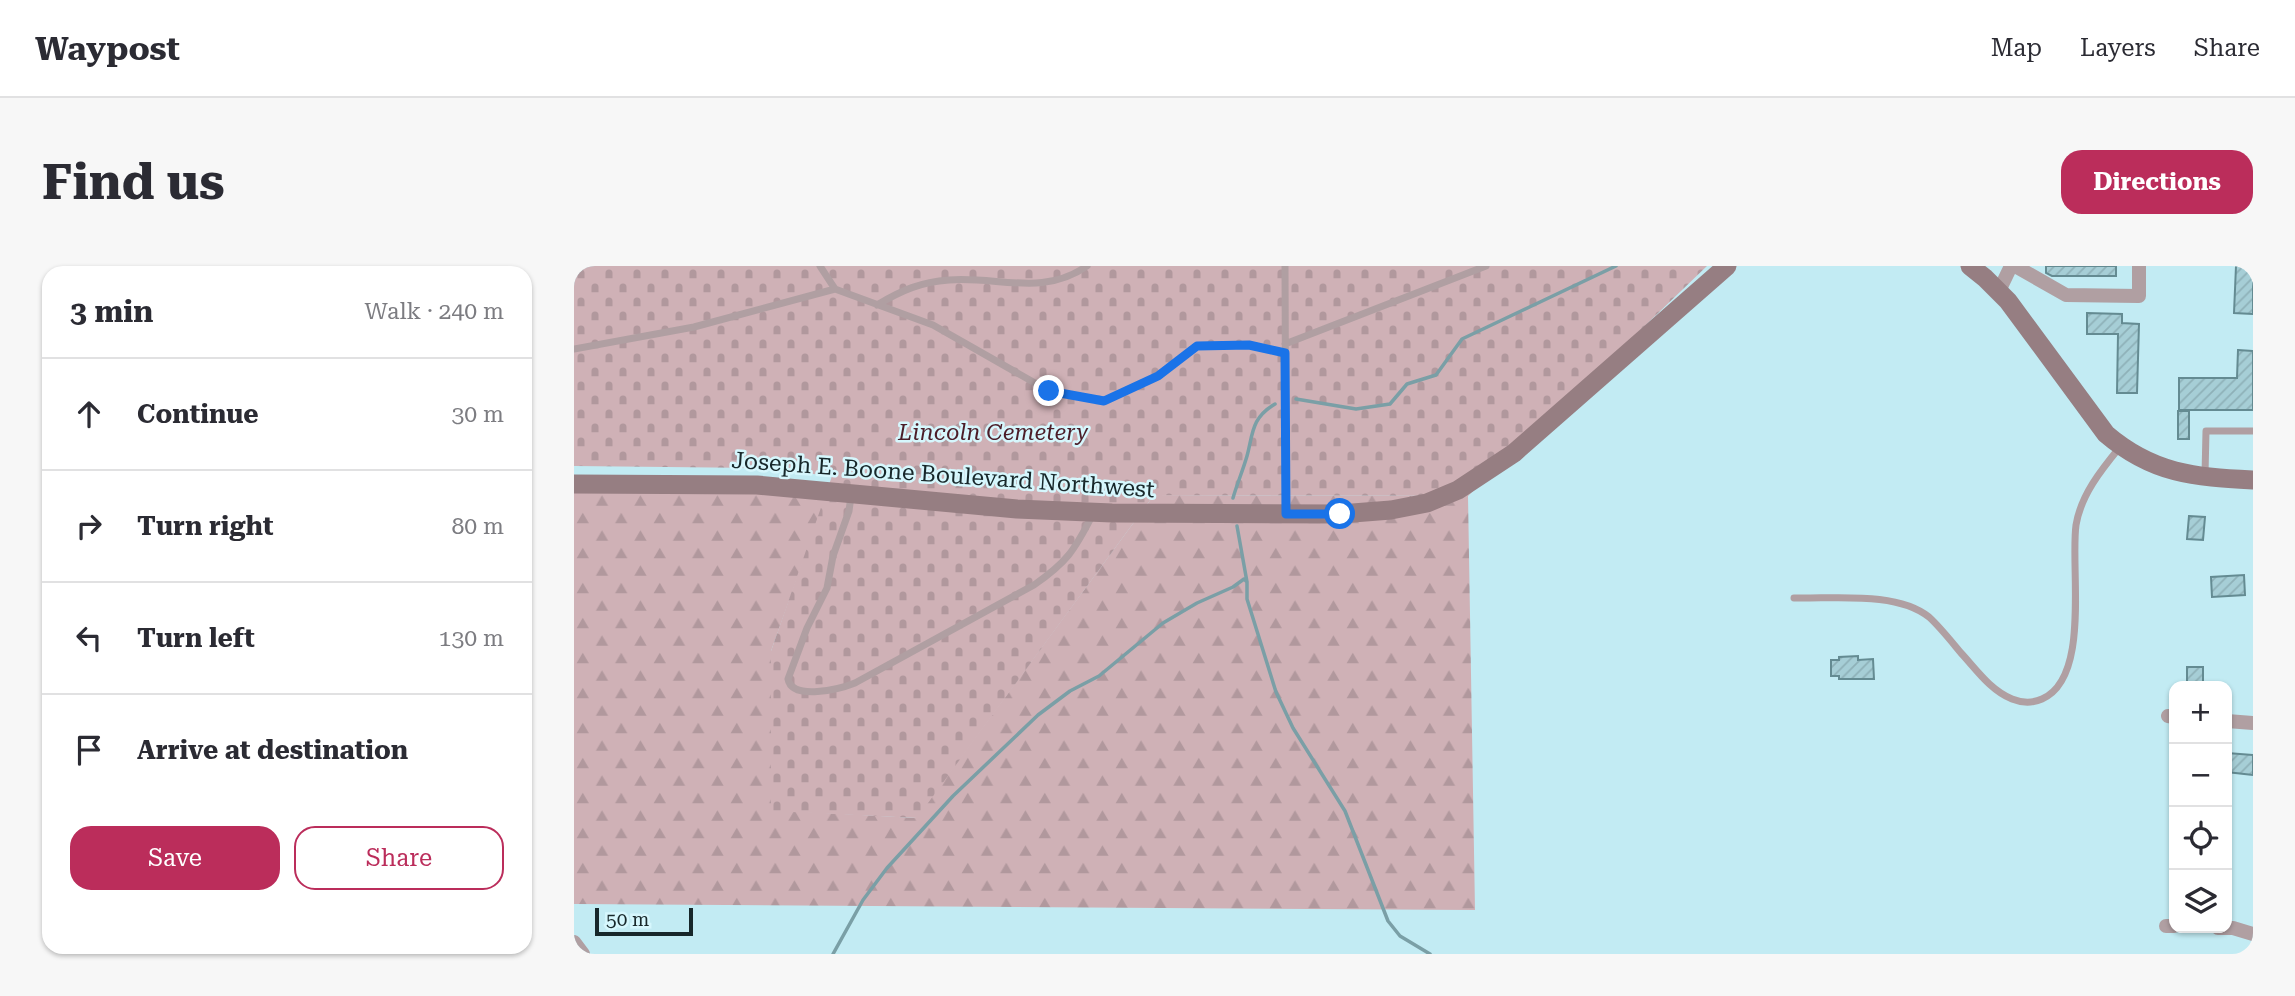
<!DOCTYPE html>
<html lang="en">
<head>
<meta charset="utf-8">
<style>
  :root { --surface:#fff; --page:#f7f7f7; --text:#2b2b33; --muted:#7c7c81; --line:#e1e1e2; --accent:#bb2d5b }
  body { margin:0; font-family:"Roboto Serif",serif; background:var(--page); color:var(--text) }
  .controls { position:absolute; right:21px; bottom:21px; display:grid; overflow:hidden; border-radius:14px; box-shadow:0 2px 5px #0004 }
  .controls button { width:63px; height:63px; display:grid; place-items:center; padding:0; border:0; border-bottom:2px solid var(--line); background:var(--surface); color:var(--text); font:35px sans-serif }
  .scale { position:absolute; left:21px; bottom:18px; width:98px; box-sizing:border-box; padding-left:7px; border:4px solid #17272a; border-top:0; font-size:19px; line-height:24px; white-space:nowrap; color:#17272a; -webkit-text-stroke:5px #d6f7fd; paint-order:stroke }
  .stop { position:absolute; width:21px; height:21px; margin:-16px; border:5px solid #1a73e8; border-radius:50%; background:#fff }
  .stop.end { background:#1a73e8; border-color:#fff; box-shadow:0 2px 7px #0008 }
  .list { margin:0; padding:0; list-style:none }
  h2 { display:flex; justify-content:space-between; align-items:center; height:91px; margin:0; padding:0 28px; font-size:30px }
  h2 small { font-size:23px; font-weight:400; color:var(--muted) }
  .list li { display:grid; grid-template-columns:46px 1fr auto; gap:21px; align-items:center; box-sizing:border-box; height:112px; padding:0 28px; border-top:2px solid var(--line) }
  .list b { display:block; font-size:26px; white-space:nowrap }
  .list em { font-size:23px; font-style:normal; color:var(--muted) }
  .actions { display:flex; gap:14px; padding:21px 28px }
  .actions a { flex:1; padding:16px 0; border:2px solid var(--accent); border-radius:21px; text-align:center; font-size:24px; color:var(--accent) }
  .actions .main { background:var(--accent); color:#fff }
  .icon { flex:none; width:38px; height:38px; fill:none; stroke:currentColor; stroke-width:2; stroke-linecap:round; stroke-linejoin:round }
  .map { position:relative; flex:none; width:1679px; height:688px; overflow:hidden; border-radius:21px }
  header { display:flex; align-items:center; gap:42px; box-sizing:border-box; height:98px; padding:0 35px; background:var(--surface); border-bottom:2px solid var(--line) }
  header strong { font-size:33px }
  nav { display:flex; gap:38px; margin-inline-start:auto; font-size:24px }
  .intro { display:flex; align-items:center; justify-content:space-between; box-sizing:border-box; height:168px; padding:0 42px }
  h1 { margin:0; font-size:49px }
  .button { padding:18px 32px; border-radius:21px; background:var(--accent); color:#fff; font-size:24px; font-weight:700 }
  main { display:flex; gap:42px; padding:0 42px }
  aside { flex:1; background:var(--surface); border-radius:21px; box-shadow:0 2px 5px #0004 }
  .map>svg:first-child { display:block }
</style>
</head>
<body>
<header>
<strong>Waypost</strong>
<nav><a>Map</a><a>Layers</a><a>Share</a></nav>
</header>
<div class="intro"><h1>Find us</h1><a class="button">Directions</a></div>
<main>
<aside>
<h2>3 min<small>Walk · 240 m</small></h2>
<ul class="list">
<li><svg class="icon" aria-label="ahead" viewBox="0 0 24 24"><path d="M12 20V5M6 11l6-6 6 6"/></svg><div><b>Continue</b></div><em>30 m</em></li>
<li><svg class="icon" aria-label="right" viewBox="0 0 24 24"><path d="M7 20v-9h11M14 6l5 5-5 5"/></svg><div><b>Turn right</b></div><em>80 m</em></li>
<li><svg class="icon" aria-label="left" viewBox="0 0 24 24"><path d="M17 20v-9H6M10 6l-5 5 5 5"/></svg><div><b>Turn left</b></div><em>130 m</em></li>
<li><svg class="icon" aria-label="arrive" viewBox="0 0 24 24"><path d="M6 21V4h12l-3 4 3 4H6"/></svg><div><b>Arrive at destination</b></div></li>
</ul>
<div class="actions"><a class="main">Save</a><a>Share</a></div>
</aside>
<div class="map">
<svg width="1679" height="688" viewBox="0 0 1679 688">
  <defs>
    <pattern id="forest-firs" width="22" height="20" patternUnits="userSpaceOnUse" patternTransform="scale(1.75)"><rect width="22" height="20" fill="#cfb1b6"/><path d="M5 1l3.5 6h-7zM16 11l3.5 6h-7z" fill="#b1989d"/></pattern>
    <pattern id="cemetery-stones" width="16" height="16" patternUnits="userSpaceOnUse" patternTransform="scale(1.75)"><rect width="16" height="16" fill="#cfb1b6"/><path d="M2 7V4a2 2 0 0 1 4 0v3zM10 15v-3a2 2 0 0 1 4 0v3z" fill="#b1989d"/></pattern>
    <pattern id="building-hatch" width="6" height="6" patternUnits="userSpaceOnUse" patternTransform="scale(1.75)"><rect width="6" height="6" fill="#a6ced6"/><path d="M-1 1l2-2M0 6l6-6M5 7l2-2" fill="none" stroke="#8eb1b8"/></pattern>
  </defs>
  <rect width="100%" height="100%" fill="#c2ebf3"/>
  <path fill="url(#forest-firs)" d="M0,226L183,227L251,234L197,385V544L342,552L580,229L894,230L901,644L0,638Z"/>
  <path fill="url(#cemetery-stones)" d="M0,0H1133L894,230L580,229L343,552L197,545V385L258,210L184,202L0,200Z"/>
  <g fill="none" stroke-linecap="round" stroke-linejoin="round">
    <path stroke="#7a9fa6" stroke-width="3.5" d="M722,133L782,143L816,138L833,118L862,109L888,73L1042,0
      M659,232C663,218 669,204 673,190C679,168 677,152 701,138
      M663,260L673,316V333L702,426L719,462L771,545L814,655L826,670L856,688
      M259,688L289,634L313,602L379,530L464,449L496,425L525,410L589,357L623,337L659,321L670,313L673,316"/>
  </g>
  <path fill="url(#building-hatch)" stroke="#648b92" stroke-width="2" d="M1472,0H1542V10H1478L1472,7Z
    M1662,0H1679V48L1660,47Z
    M1513,47L1548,48V57L1565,58L1563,127H1543L1544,68H1513Z
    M1664,84L1679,85V144H1605V112H1663Z
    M1604,145H1615V173H1604Z
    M1615,250L1631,251L1629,274L1613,273Z
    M1670,309L1671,329L1638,331L1637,311Z
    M1284,390V394L1299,393L1300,413H1265V410H1257V394H1265V391Z
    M1613,401H1629V419H1613Z
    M1653,487L1679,489V509L1653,506Z"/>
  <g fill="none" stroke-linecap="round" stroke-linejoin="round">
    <path stroke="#b09fa2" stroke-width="7" d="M246,0L261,23L359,59L475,125L530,135L584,110L623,80L675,79L711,87
      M711,0L712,248
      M303,39C328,24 347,16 375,14C424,10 469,31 513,0
      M711,78L912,0
      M0,83L120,61L261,23
      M1631,209L1632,165H1679
      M277,230L275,245L259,290L253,322L233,362L214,413C218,435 266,423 281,417L460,319C493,296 500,285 518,250
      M1220,332C1260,333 1323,325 1355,351C1366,361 1377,375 1387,387C1402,403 1416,424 1438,433C1448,437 1459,437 1468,433C1517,412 1496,302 1502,259C1507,229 1527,204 1546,181"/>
    <path stroke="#b09fa2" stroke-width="14" d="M1441,0L1492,29L1565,30V0
      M1425,25L1437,0
      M1594,450L1600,451
      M1653,455L1679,457
      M1592,660H1600
      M1644,662H1659L1679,668
      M0,676L9,688"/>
    <path stroke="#967e82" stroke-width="19" d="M1396,0L1411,12L1434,35L1532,168C1579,208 1620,211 1679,214
      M0,218L183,219L443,243L538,247L766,248L817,244L853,237L884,224L940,187L1153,0"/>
  </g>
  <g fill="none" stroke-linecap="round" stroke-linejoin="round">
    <path stroke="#1a73e8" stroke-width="9" d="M475,125L530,135L584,110L623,80L675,79L711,87L712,248H766"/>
  </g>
  <g text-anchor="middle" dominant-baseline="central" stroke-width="5" stroke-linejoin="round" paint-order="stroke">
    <g font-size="23" font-style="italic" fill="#4b1d28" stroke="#d6f7fd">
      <text x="419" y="166">Lincoln Cemetery</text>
    </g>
    <g font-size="23" fill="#17272a" stroke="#d6f7fd">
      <text transform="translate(369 209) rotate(4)">Joseph E. Boone Boulevard Northwest</text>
    </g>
  </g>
</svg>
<div class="controls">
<button>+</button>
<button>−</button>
<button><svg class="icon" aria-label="locate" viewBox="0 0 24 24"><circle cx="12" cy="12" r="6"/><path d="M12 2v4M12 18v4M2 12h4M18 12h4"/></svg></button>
<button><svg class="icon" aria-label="layers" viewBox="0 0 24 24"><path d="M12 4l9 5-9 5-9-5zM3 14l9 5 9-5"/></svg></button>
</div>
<div class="scale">50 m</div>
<div class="stop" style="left:766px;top:248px"></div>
<div class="stop end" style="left:475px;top:125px"></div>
</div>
</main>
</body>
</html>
